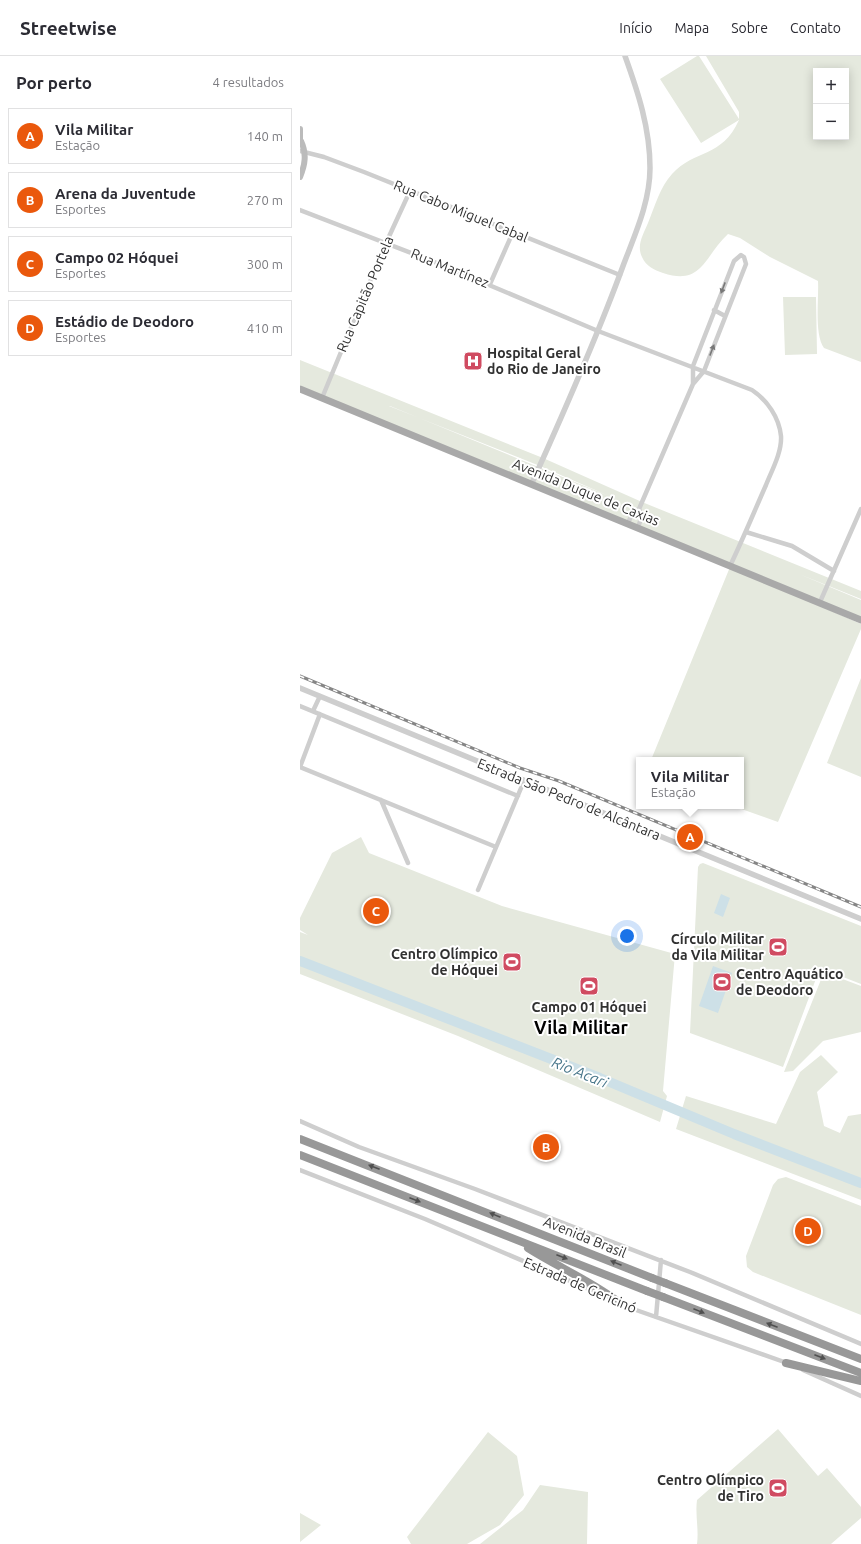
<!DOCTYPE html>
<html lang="pt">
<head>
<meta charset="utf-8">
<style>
  :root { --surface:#fff; --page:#f7f7f7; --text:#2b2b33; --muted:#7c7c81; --line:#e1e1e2; --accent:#ea580c }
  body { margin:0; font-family:Ubuntu,sans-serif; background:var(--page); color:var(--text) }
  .controls { position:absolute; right:12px; top:12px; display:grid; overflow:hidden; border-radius:0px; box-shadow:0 2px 10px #0003 }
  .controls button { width:36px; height:36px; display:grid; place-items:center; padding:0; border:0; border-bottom:1px solid var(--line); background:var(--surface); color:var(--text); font:20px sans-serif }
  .you { position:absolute; left:327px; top:880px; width:14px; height:14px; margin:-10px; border:3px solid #fff; border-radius:50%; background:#1a73e8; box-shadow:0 0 0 6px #1a73e833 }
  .badge { display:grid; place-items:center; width:26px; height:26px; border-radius:50%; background:var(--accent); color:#fff; font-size:13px; font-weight:700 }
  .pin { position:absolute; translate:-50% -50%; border:2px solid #fff; box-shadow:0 1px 4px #0006 }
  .popup { position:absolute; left:336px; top:701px; width:108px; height:52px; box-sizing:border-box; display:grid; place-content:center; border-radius:0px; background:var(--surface); filter:drop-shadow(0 1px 3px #0005); font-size:13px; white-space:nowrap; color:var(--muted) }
  .popup b { font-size:15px; color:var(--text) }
  .popup::after { content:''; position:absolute; left:50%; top:100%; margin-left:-8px; border:8px solid transparent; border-top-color:var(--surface) }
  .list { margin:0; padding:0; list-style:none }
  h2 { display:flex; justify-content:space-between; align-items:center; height:52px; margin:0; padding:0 16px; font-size:17px }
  h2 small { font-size:13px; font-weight:400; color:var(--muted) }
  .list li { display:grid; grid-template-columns:26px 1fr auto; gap:12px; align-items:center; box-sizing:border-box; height:56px; margin:0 8px 8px; padding:0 8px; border:1px solid var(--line); border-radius:0px }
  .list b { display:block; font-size:15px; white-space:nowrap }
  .list p { margin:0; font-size:13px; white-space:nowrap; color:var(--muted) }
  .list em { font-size:13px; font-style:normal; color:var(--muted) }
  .map { position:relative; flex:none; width:561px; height:1488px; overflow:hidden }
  header { display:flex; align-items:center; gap:24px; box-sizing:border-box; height:56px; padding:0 20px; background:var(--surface); border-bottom:1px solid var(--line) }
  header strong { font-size:19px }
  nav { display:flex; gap:22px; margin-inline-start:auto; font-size:14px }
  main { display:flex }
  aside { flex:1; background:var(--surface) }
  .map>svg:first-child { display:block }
</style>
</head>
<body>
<header>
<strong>Streetwise</strong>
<nav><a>Início</a><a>Mapa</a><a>Sobre</a><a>Contato</a></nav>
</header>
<main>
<aside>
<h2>Por perto<small>4 resultados</small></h2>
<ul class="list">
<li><span class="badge">A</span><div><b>Vila Militar</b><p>Estação</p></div><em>140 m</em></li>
<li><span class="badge">B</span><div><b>Arena da Juventude</b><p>Esportes</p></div><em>270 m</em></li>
<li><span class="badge">C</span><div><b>Campo 02 Hóquei</b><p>Esportes</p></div><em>300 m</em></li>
<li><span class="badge">D</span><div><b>Estádio de Deodoro</b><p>Esportes</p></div><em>410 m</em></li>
</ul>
</aside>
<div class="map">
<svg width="561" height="1488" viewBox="0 0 561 1488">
  <rect width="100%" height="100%" fill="#fff"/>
  <path fill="#e5e9de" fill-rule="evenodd" d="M397,0H399L439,63V56L406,0H561V306L524,292C514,278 519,243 518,225L470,201L440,182L428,178C404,200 403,230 363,217C354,214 346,210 342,201C336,189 344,177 348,167C355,150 360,131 372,118C395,93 422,102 439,64L401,87L360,23ZM516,15H546V81H516Z
    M483,241H516L517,298L485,299Z
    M0,304L243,402L342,446L561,535V543L499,518L561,544V563L477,531L561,568V573L478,766L433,750H441V704H351L430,511L0,334ZM89,350L240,410L309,440L90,350Z
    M561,622V721L527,707Z
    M61,781L69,797L202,850L375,898L363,1035L367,1040L360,1066L158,980L0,918V876L8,879L0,874V862L32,797Z
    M403,807L561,870V928L520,912L483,1011L390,977L398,811L400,808Z
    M524,916L561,930V976L523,985L493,1015L484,1016Z
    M521,999L538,1016L517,1036L524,1070L540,1077L548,1060L561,1058V1144L376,1073L386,1040L476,1068L500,1016Z
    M486,1121L561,1150V1259L453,1216L447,1211L446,1200L473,1129L478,1123Z
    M478,1373L518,1420L527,1412L561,1451V1462L531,1488H397C399,1473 395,1459 397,1444Z
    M188,1376L217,1400L224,1439L200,1469L167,1488H111L107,1481Z
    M240,1429L288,1436L287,1488H180L223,1454Z
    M0,1457L21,1469L0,1486Z"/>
  <path fill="#cde0e7" d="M421,838L430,842L423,861L414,857Z
    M413,910L432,917L418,957L399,950Z"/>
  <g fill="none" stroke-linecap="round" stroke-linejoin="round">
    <path stroke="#cde0e7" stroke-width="10" d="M0,905L300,1022L434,1078L561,1127"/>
    <path stroke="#cecece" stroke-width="4.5" d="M0,95L24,101L64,116L320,219
      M0,154L132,205L298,275L452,334C467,344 479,361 481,380C482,396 472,414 466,429C454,456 443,483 430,510
      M190,228L213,176
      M414,254L425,260
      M22,342L86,187L110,135
      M328,467L333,456L339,453L393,328L404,315L446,208L444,201L441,199L434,205L393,310V328
      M338,471L342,460L339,453
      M446,476L492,490L534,515
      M520,546L561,453
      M0,650L218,740
      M13,655L20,640
      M0,711L196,791
      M0,711L20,658
      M81,744L108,807
      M178,834L224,725
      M0,1065L59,1091L175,1133L390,1216L561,1288
      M0,1114L125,1163L305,1240
      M319,1246L336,1254L487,1307
      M356,1261L361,1204
      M503,1314L561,1340"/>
    <path stroke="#cecece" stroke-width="5.5" d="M232,427C264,356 296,284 323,210C335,178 350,146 350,112C350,72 338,36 325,0
      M0,632L561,863"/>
    <path stroke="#bbb" stroke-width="6" d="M0,73V88
      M0,121C5,109 7,98 1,85"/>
    <path stroke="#a9a9a9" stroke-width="7" d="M0,333L561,564"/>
    <path stroke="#989898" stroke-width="8" d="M0,1083L352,1222
      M0,1099L347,1235
      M228,1192C258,1211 291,1225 320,1247
      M365,1227L561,1303
      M363,1241L561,1317
      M486,1307L561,1325"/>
    <defs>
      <path id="rail" d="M0,620L220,712L259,725L561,851"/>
    </defs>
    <use href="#rail" stroke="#868686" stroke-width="3"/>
    <use href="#rail" stroke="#fff" stroke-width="1.5" stroke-dasharray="4.5" stroke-linecap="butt"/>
    <path stroke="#989898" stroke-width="8" d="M352,1222L365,1227
      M347,1235L363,1241"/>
  </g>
  <defs><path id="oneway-solid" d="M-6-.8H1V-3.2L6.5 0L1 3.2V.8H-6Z"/></defs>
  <g fill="#787878">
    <use href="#oneway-solid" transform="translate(423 232) rotate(111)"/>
    <use href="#oneway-solid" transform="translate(412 294) rotate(-69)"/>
  </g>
  <g fill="#505050">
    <use href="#oneway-solid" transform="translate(74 1111) rotate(-159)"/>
    <use href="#oneway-solid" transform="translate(115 1144) rotate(21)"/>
    <use href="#oneway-solid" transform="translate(195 1159) rotate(-158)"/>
    <use href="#oneway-solid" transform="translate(262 1201) rotate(21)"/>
    <use href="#oneway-solid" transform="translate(316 1207) rotate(-158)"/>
    <use href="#oneway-solid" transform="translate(399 1255) rotate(22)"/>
    <use href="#oneway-solid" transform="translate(472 1269) rotate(-159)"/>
    <use href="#oneway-solid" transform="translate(520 1301) rotate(21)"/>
  </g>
  <defs>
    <symbol id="hospital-square" viewBox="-11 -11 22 22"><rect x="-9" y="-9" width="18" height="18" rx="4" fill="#d04b61" stroke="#fff"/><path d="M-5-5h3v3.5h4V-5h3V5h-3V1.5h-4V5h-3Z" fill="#fff"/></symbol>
    <symbol id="stadium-square" viewBox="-11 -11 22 22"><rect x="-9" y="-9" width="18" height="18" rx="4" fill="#d04b61" stroke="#fff"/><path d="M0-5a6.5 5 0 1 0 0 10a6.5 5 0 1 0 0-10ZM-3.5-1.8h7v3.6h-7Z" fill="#fff"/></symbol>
  </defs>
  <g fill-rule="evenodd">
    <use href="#hospital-square" x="162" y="294" width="22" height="22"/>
    <use href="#stadium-square" x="467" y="880" width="22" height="22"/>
    <use href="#stadium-square" x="201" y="895" width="22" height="22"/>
    <use href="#stadium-square" x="411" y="915" width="22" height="22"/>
    <use href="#stadium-square" x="278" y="919" width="22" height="22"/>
    <use href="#stadium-square" x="467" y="1421" width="22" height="22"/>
  </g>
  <g text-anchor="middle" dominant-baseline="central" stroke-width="4" stroke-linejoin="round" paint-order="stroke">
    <g font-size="14" fill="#313131" stroke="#fff">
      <text transform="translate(161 155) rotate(22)">Rua Cabo Miguel Cabal</text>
      <text transform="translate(150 212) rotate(22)">Rua Martínez</text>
      <text transform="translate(65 238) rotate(-67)">Rua Capitão Portela</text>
      <text transform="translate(286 436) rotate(22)">Avenida Duque de Caxias</text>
      <text transform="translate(269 743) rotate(22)">Estrada São Pedro de Alcântara</text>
      <text transform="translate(285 1181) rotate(22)">Avenida Brasil</text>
      <text transform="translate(280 1229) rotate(23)">Estrada de Gericinó</text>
    </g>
    <g font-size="14" font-weight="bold" fill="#313131" stroke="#fff" text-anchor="end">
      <text x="187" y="297" text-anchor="start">Hospital Geral<tspan x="187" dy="16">do Rio de Janeiro</tspan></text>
      <text x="464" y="883">Círculo Militar<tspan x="464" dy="16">da Vila Militar</tspan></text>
      <text x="198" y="898">Centro Olímpico<tspan x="198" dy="16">de Hóquei</tspan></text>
      <text x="436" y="918" text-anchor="start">Centro Aquático<tspan x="436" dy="16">de Deodoro</tspan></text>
      <text x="289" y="951" text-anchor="middle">Campo 01 Hóquei</text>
      <text x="464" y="1424">Centro Olímpico<tspan x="464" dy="16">de Tiro</tspan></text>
    </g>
    <g font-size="15" font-style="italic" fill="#48768a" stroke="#fff">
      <text transform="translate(280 1016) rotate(22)">Rio Acari</text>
    </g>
    <g font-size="18" font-weight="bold" fill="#000" stroke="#fff">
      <text x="281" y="971">Vila Militar</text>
    </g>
  </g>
</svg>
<div class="controls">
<button>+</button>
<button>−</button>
</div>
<div class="you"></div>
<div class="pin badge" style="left:390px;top:781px">A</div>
<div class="popup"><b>Vila Militar</b>Estação</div>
<div class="pin badge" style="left:246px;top:1091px">B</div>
<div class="pin badge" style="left:76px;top:855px">C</div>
<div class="pin badge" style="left:508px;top:1175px">D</div>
</div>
</main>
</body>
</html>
